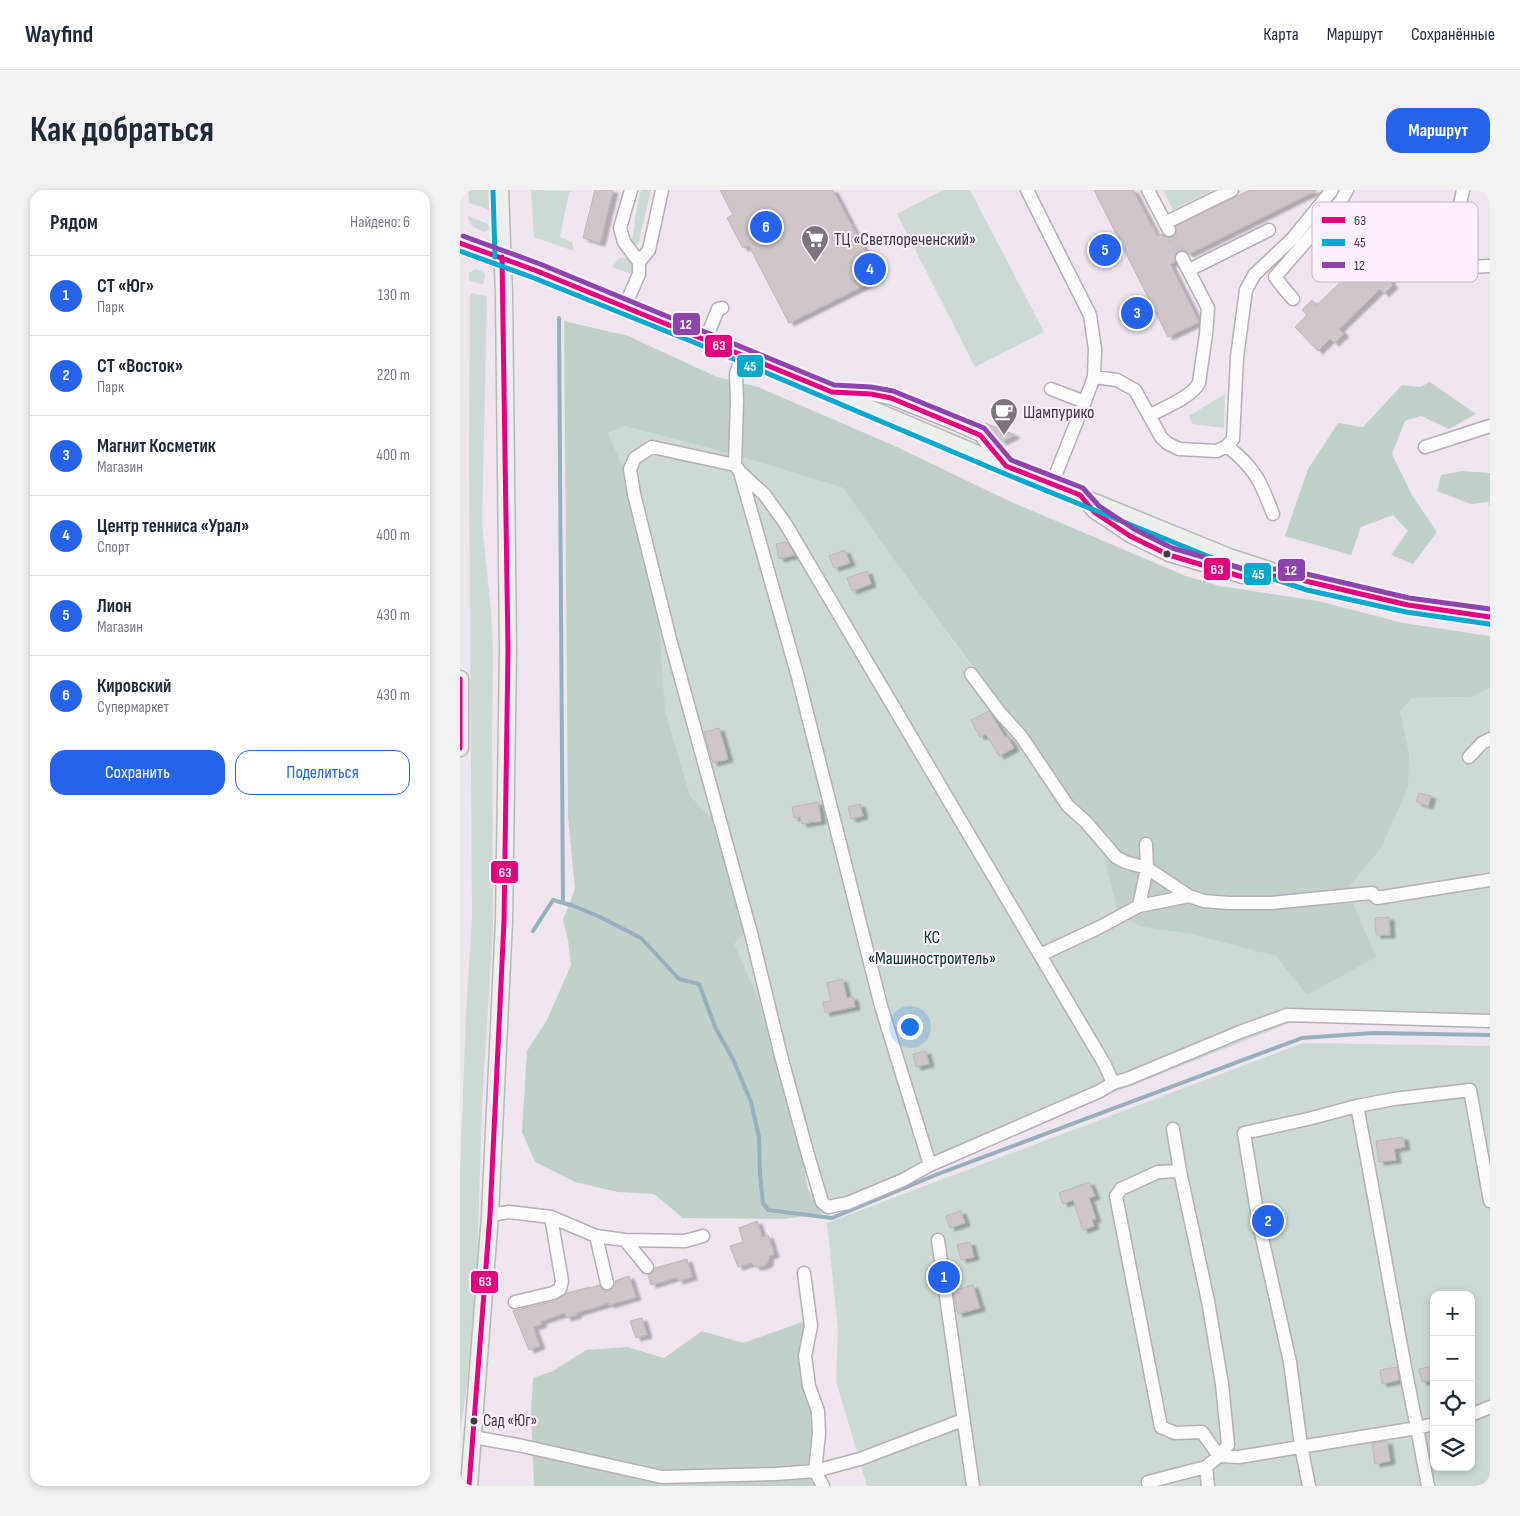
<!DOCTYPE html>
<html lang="ru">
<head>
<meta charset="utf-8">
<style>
  :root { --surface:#fff; --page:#f2f2f3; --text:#1f2937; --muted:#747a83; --line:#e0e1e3; --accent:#2563eb }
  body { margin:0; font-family:"Sofia Sans Condensed",sans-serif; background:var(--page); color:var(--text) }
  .controls { position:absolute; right:15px; bottom:15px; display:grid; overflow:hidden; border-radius:10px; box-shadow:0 2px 8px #0003 }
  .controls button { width:45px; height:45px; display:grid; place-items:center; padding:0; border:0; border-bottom:1px solid var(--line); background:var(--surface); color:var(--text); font:25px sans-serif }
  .you { position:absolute; left:449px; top:836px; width:18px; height:18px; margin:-12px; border:4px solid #fff; border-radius:50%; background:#1a73e8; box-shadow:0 0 0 8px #1a73e833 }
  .badge { display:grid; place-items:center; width:32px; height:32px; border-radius:50%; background:var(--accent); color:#fff; font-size:16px; font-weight:700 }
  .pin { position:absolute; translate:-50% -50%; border:2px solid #fff; box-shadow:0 1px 5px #0006 }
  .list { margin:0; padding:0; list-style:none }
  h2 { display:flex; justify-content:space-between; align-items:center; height:65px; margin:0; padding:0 20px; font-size:21px }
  h2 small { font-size:16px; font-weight:400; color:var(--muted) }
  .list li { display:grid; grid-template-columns:32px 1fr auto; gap:15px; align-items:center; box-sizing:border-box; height:80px; padding:0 20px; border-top:1px solid var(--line) }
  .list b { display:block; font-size:19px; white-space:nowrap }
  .list p { margin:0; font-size:16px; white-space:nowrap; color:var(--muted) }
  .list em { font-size:16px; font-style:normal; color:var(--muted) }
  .actions { display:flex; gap:10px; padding:15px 20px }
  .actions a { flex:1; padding:11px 0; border:1px solid var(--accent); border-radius:15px; text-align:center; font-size:18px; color:var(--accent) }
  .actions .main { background:var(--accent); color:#fff }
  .icon { flex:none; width:28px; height:28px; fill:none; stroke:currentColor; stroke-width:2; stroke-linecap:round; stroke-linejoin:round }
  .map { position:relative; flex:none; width:1030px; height:1296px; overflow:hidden; border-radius:15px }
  header { display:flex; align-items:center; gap:30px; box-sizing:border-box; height:70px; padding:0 25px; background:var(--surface); border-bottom:1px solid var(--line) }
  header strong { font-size:24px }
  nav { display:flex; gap:28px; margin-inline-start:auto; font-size:18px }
  .intro { display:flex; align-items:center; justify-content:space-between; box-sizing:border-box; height:120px; padding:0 30px }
  h1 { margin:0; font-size:35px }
  .button { padding:12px 22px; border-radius:15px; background:var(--accent); color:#fff; font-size:18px; font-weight:700 }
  main { display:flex; gap:30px; padding:0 30px }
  aside { flex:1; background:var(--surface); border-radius:15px; box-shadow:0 2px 8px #0003 }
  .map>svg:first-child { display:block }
</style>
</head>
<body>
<header>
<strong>Wayfind</strong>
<nav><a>Карта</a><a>Маршрут</a><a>Сохранённые</a></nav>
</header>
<div class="intro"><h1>Как добраться</h1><a class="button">Маршрут</a></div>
<main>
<aside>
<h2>Рядом<small>Найдено: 6</small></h2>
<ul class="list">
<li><span class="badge">1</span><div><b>СТ «Юг»</b><p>Парк</p></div><em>130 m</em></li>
<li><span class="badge">2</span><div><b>СТ «Восток»</b><p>Парк</p></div><em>220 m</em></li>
<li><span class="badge">3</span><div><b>Магнит Косметик</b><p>Магазин</p></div><em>400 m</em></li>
<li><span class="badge">4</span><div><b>Центр тенниса «Урал»</b><p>Спорт</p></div><em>400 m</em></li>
<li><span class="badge">5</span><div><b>Лион</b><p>Магазин</p></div><em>430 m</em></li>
<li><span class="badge">6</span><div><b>Кировский</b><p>Супермаркет</p></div><em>430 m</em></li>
</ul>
<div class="actions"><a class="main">Сохранить</a><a>Поделиться</a></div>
</aside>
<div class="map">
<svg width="1030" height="1296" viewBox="0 0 1030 1296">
  <defs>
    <filter id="shadow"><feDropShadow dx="5" dy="3" stdDeviation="1" flood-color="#0004"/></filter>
  </defs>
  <rect width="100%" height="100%" fill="#eee5ee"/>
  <path fill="#ccd9d4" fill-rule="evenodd" d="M8,0H29L30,20L9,13Z
    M71,0L117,1L109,2L100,47L112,52L114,61L74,47Z
    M181,0H191L178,55L171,54L175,34L174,32Z
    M483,0H510L584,142L515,177L437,24Z
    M703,0H754L713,20Z
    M8,26L28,34L29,39L25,42C14,38 10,37 8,26Z
    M159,68H165L173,71L174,85L152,77Z
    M15,79L23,81L25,85L23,95L9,90V83Z
    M10,103L27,106L22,333L31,420L33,463L32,543L33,740L22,914L17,1079L7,1195L0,1242V984L6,823L12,728L9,265Z
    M765,204L764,238L733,234L729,226Z
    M164,236L275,265L383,298L436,373L544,520L949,562L940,521L953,508L1011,507L1030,498V836L832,832L658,901L362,1024L270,797L127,251Z
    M843,853L1030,856V1296H407L376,1191L378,1140L367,1033ZM974,1105H1011V1277H974Z"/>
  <path fill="#c0d1ca" d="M104,131L168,146L257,187L298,197L437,257L549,311L726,386L760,396L858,411L943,433L1030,446V498L1011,507L953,508L940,521L949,562L948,597L921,658L887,699L916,767L847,805L816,766L731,744L679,736L658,722L639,647L436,373L383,298L275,265L164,236L148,243L174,304L196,391L205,521L230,606L258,635L286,742L274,754L299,811L336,933L348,999L362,1024L324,1029L223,1028L194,1004L158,1002L115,992L75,972L62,942L67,861L87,830L111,775L108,750L103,730L115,699L108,627Z
    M970,192L1016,224L989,239L961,226L945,231L932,264L952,305L977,342L953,374L931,365L948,341L933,325L901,337L891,365L825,346L848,279L878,233L903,237L942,195L960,197Z
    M1002,281L1030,283V317L1028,312L1011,314L977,301L981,285Z
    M345,1131L358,1221L363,1296H74L71,1224L73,1188L93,1181L126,1160L167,1157L204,1168L242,1141L283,1153Z"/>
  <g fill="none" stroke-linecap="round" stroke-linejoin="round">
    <path stroke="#97b0be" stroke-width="4" d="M99,128L103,712
      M73,741L93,710L114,716L140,727L181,748L219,789L239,794L256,839L273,869L291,912L299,947L300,984L303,1013L308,1020L372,1028L478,984L842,848L913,843L1030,845"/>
  </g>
  <path fill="#cec6c8" stroke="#beb7b8" filter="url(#shadow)" d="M135,0H153L140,53L123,48Z
    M260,0H373L419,88L329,133L289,56L283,58L267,28L273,25Z
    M634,0H673L697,46L702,44L705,47L709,48L716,44V36L790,0H857L729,64L723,60L715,63V72L710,74L739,132L708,147Z
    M918,55L942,79L929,91L933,95L924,104L920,99L879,139L884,144L874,153L870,149L858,161L835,137L847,125L842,120L852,110L857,115L897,76L892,71L900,63L905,68Z
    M525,233L555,245L542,252Z
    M327,352L335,365L319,369L316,354Z
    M385,360L390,373L374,378L369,366Z
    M407,381L411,394L392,401L387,388Z
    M529,521L545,547L547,546L554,558L539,566L526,544L520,547L511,530Z
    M259,538L268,569L253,573L244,542Z
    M959,603L971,606L968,616L956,612Z
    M358,612L361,631L342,634L340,627L334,628L332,617Z
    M400,614L403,626L391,629L388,617Z
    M929,727L930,745H916L915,728Z
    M382,789L387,808L393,807L395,817L365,823L363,812L371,811L367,793Z
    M466,861L469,874L456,877L453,864Z
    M943,947L945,957L934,959L936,970L919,972L916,951Z
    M629,992L635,1006L629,1008L636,1029L632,1030L634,1036L623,1040L613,1010L603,1014L599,1003Z
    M501,1021L505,1033L490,1038L486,1026Z
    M297,1031L302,1047L308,1045L314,1064L309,1066L308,1073L303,1076L296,1077L291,1073L278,1077L270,1056L283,1052L279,1038Z
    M510,1052L514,1067L501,1070L497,1055Z
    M227,1069L232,1087L218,1091L217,1087L191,1095L188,1085L192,1083L195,1078Z
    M169,1086L176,1107L149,1115V1113L116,1123L117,1125L106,1128L105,1123L81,1131L82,1134L73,1137L80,1156L69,1160L53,1121L95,1111L107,1103L130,1097V1098L139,1095L144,1101H149L155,1096V1091Z
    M513,1095L520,1118L498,1124L493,1101Z
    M182,1128L187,1145L176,1148L170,1131Z
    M974,1176V1190L962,1192L959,1179Z
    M937,1177L939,1190L922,1194L920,1180Z
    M927,1251L930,1271L915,1274L912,1254Z"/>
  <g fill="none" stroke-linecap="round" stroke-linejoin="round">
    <path stroke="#cbc3cb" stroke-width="12" stroke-dasharray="12 6" stroke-linecap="butt" d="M709,40L722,68"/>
    <defs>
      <path id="minor" d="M567,0L630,125L635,159L634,187L630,198L592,294
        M688,0L709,40
        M1003,0L993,47L1008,77L1030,76
        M705,33L772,0
        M179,72L189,60L202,0
        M729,80L809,40
        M833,109L826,101L815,87L881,11L887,0
        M165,116L179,84V72L164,52L160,38L171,0
        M246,149L258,119L262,118
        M634,187L657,190L675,200L701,247L707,253L719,259L757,261L767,256L773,249L777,167L786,100L794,85L833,48L872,0
        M591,199L625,212
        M379,203L411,204L431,208L493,233L520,245L544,274
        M689,226C703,218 732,207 739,193L746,144L748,118L722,68
        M767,256C795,278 801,292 813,324
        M965,257L1030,236
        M275,275L277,211L276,184L282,165
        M281,283L304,304L325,333L580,765L640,737L679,716L729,706L744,711L769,713H811L912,703L917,708L1030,690
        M621,307L634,322L670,346L709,365L783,387L820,386
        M511,484L541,524L561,546L608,616L626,632L656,667L665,672L687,678L729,706
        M1009,567L1022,553L1030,549
        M679,716L687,678L686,654
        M653,893L667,889L780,842L827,825L1030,831
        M897,916C918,1023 935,1131 957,1238L974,1234
        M713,939L720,981L698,982L661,999L656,1006L701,1237L715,1243L742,1242L759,1266L768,1255L762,1194L748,1111L720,981
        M470,975L421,816L338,487L280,282L275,275L192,257L175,268L170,279L174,304L210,449L291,743L321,866L348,965L362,1012L368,1017L388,1013L443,990L470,975L640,901L653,893L645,875L580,765
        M30,1025L49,1022L91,1027L136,1046L165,1050L225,1051L243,1046
        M136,1046L147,1093
        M165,1050L187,1077
        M478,1050L513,1296
        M344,1083L351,1136L345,1166L349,1196L358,1221L359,1244L355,1281L363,1296
        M55,1112L93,1103L100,1099L102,1091L91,1027
        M1011,1225L1030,1217
        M13,1247L58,1255L202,1287L316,1284L355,1281L400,1269L503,1230
        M746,1277L759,1266L779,1267L957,1238L968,1296
        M689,1296L688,1292L746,1277L748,1296
        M849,1296L841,1256L830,1172L799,1034L784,943L848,929L897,916L934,909L1010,900L1030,1011"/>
      <path id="major" d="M0,53L77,81L246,149L546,276L769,367L849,393L948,415L1030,427
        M0,489V558
        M9,1296L30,1025L44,731L48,460L44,105L40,0"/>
    </defs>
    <use href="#minor" stroke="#b6afb6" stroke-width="15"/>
    <use href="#major" stroke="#b6bab6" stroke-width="19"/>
    <use href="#minor" stroke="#fcfbfc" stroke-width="12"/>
    <use href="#major" stroke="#ecf0ec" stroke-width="16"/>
    <defs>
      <path id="bus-1" d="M0,53L77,81L372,202L411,204L431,208L520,245L546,276L620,305L634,322L670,346L709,365L783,387L824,386L948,415L1030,427
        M0,489V558
        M9,1296L30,1025L44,731L48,460L42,67"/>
      <path id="bus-2" d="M33,0L35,67
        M0,61L74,88L243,156L543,283L767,374L847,400L946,422L1029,434"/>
      <path id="bus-3" d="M3,46L80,74L374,195L411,197L433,201L524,238L551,270L623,298L639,316L674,339L712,358L784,379H825L949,408L1030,419"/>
    </defs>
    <use href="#bus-1" stroke="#fdeffe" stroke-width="9"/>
    <use href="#bus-2" stroke="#fdeffe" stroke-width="9"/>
    <use href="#bus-3" stroke="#fdeffe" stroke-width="9"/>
    <use href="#bus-1" stroke="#e5007d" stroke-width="5"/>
    <use href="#bus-2" stroke="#00a9ce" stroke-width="5"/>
    <use href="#bus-3" stroke="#8e44ad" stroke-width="5"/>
  </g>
  <defs>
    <symbol id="supermarket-pin" viewBox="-11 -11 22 30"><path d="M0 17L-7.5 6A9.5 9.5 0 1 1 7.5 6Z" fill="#7c757d" stroke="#fdeffe"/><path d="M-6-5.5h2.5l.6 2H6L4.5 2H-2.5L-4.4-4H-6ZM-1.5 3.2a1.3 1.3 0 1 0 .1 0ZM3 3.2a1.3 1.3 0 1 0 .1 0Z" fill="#fff"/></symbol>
    <symbol id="cafe-pin" viewBox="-11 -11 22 30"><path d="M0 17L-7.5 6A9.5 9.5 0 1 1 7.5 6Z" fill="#7c757d" stroke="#fdeffe"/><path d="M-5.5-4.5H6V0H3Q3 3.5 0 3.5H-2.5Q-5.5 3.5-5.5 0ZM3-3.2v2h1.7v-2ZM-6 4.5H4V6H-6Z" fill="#fff"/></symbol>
  </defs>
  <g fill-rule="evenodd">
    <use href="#supermarket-pin" x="339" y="33" width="32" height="43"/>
    <use href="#cafe-pin" x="528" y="206" width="32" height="43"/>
  </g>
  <g fill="#3f3940" stroke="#fdeffe" stroke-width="2">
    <circle cx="707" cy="364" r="4.5"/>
    <circle cx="14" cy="1231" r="4.5"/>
  </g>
  <g text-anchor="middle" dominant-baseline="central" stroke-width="4" stroke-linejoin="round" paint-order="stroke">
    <g font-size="17" fill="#3f3940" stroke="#fdeffe" text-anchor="start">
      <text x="23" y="1231">Сад «Юг»</text>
    </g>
    <g font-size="18" fill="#3f3940" stroke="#fdeffe" text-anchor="start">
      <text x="374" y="49">ТЦ «Светлореченский»</text>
      <text x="563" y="222">Шампурико</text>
    </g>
    <g font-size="18" fill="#013522" stroke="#fdeffe">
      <text x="472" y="747">КС<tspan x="472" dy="21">«Машиностроитель»</tspan></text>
    </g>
  </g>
  <rect x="852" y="12" width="166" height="80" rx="8" fill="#fdeffe" stroke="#c4b8c5" stroke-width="1"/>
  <rect x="862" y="27" width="23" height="6" fill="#e5007d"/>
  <rect x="862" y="49" width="23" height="7" fill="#00a9ce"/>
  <rect x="862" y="72" width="23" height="6" fill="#8e44ad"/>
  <g font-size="14" fill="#3f3940">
    <text x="894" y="35">63</text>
    <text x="894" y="57">45</text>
    <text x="894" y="80">12</text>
  </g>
  <g stroke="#fdeffe" stroke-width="2">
    <rect x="212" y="122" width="29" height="24" rx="5" fill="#8e44ad"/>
    <rect x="244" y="144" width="29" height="24" rx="5" fill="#e5007d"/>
    <rect x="276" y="164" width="28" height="24" rx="5" fill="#00a9ce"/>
    <rect x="743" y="367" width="28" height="24" rx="5" fill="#e5007d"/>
    <rect x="817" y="368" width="29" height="24" rx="5" fill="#8e44ad"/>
    <rect x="783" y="372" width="29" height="24" rx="5" fill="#00a9ce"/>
    <rect x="30" y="670" width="29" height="24" rx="5" fill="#e5007d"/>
    <rect x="10" y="1080" width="29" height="24" rx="5" fill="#e5007d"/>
  </g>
  <g font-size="14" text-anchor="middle" font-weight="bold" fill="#fff">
    <text x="226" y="139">12</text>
    <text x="259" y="160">63</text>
    <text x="290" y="181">45</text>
    <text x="757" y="384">63</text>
    <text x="831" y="385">12</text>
    <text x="798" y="389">45</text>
    <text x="45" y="687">63</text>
    <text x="25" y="1096">63</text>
  </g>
</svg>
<div class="controls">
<button>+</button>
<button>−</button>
<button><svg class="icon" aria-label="locate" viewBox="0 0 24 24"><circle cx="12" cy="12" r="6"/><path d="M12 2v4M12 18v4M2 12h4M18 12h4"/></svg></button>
<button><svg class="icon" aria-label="layers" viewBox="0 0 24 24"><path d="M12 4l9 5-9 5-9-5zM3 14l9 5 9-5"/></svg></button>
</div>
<div class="you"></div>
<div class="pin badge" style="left:484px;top:1087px">1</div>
<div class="pin badge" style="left:808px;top:1031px">2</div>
<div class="pin badge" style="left:677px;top:123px">3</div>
<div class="pin badge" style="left:410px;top:79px">4</div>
<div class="pin badge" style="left:645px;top:60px">5</div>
<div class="pin badge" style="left:306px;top:37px">6</div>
</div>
</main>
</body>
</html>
